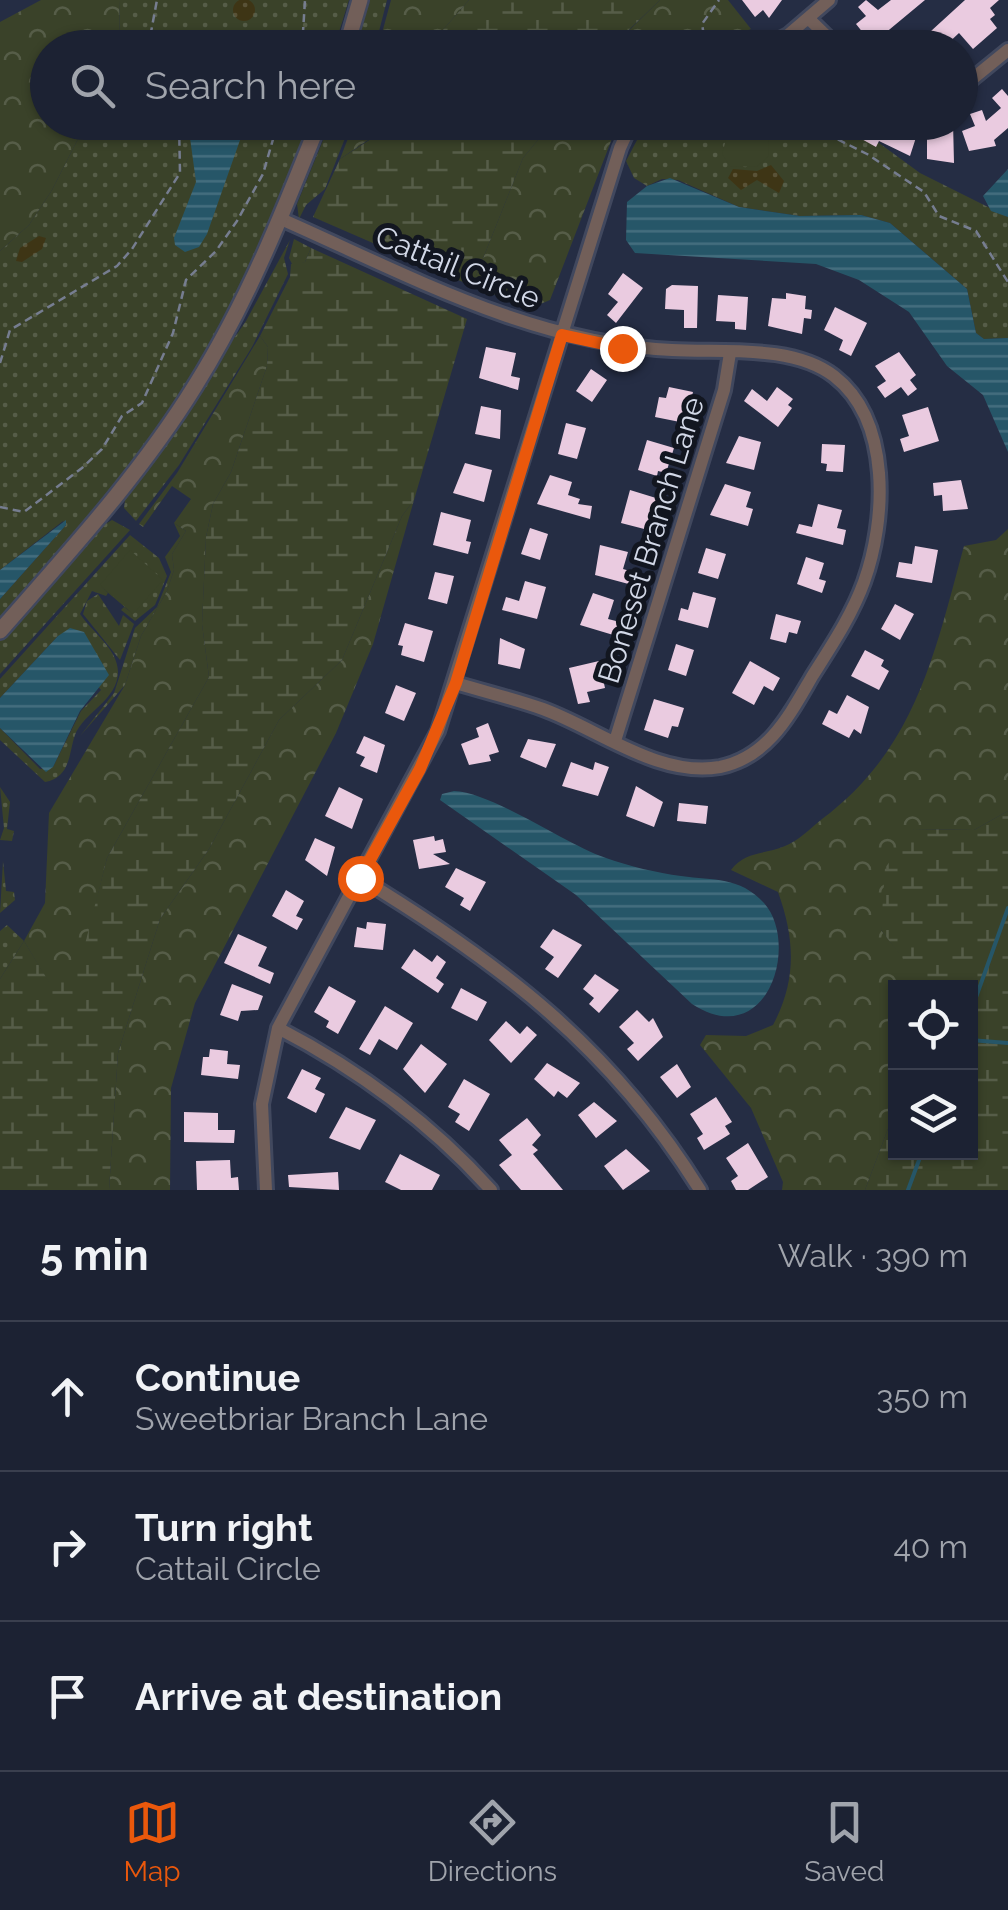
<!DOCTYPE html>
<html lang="en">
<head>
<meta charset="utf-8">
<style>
  :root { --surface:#1c2233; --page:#292f3f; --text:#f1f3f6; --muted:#a0a4ac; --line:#3a3f4e; --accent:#ea580c }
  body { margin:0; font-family:Raleway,sans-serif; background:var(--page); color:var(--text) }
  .controls { position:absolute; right:30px; bottom:30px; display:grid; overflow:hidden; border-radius:0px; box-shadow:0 2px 8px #0004 }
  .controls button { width:90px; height:90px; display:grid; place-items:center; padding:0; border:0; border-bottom:2px solid var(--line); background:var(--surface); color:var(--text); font:50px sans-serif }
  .stop { position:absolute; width:30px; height:30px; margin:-22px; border:8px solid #ea580c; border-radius:50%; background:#fff }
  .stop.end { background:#ea580c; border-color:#fff; box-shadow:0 2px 10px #0008 }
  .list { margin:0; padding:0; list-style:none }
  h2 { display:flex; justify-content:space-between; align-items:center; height:130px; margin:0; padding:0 40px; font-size:42px }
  h2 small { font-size:32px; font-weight:400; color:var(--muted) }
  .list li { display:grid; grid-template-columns:65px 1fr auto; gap:30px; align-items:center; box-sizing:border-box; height:150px; padding:0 40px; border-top:2px solid var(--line) }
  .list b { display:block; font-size:38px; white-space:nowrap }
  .list p { margin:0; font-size:32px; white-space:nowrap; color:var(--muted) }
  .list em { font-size:32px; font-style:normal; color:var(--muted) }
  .icon { flex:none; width:55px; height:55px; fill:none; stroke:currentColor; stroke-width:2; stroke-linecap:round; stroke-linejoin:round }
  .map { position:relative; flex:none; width:1008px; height:1190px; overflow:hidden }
  .search { position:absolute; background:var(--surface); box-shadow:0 2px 8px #0004; left:30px; right:30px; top:30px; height:110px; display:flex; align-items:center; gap:25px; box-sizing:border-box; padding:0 35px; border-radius:55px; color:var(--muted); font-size:38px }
  .sheet { height:580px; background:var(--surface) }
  nav { display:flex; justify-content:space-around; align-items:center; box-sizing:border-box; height:140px; border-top:2px solid var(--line); background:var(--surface); font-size:28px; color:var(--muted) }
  nav a { display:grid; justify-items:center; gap:5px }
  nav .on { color:var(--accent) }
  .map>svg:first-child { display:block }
</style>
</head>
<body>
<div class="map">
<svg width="1008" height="1190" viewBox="0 0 1008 1190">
  <defs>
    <pattern id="green-dots" width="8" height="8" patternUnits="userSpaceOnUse" patternTransform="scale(2.5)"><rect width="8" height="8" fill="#3a4229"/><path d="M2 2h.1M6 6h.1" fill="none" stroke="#565d48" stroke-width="1.8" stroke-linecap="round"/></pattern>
    <pattern id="forest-crowns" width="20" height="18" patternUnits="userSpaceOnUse" patternTransform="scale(2.5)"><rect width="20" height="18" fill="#3a4229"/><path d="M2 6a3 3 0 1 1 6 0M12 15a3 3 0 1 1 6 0" fill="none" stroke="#565d48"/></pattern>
    <pattern id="wetland-marsh" width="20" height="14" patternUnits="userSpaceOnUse" patternTransform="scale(2.5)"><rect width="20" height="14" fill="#3a4229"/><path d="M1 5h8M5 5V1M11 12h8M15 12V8" fill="none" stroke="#565d48"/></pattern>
    <pattern id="sand-dots" width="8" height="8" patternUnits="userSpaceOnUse" patternTransform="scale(2.5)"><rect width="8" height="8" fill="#3e3515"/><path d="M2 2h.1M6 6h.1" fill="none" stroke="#595237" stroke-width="1.8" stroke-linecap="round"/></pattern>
    <pattern id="water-rules" width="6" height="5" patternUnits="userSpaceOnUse" patternTransform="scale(2.5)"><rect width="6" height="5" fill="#265668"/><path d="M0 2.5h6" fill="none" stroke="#456e7e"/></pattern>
  </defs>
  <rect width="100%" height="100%" fill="#252d44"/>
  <path fill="url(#green-dots)" d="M119,0H349L334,48L120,47Z
    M370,0H387L375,47H356Z
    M93,122L308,123C277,205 245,290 199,366C143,459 73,538 0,617V599L66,525L63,521L0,570V251L29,225L52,190L83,129Z
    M330,123H351L325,189L306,205L299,219L297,204Z
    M646,123H814L879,143L920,173L1008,217V338L984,339L976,333L967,289L890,223L861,215L800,216L739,207L678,180L662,179L647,186L634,178L626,161Z
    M294,239L311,248L305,262L293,266L289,258Z
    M290,240L284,258L288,274L252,347L179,465L136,521L124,508L126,493L246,321Z
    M112,520L130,530L0,674V641L100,527Z
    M174,523L186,531L172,554L174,570L167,591L141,636L125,685L80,736L114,693L135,628L157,607L171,572L165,557L180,536Z
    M130,535L159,558L167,576L155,605L135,621L121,610L124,607L132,613L100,586L108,593L106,596L92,591L80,614C92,632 118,649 118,672C118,700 83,713 75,735C69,751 71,778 45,782L0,740V728L40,769L53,767L81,711L101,690L58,636L0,698V679Z
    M98,594L119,626L123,615L134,624L120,660L83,614L87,601Z
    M0,787L10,802L7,829L14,831L12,841L0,840L4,828Z
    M3,861L6,891L14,892L15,900L0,913Z
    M7,925L24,941L0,979V931Z"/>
  <path fill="url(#forest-crowns)" d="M41,0H119L120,47L48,48V122L93,123L83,129L52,190L29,225L0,251V22Z
    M391,0H469L428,47L378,48Z
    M660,0H728L751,29L706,47L611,48Z
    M354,123H382L374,136L340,159Z
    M552,123H618L550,300L531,308L472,286L523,158Z
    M260,336L268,347L267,366L231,472L213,504L206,537L202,624L209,677L107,858L85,948L49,983L24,941L45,903L49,813L125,685L141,636L167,591L174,570L172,554L186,531L174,523L191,499L172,486L143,527L139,524L177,473Z
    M414,500L373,644L336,733L195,1003L171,1088L170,1190H109L118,1053L160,919L209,849L279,720L342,660L402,516Z
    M1008,529V811L974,830L914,829L881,930L924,985L896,988L895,1110L865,1190H782L783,1182L751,1108L700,1045L706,1035L746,1036L773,1025C797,980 795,939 778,892L731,870C745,851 764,855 785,846C798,841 811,828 822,819C916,749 935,652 964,546L996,540Z"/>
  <path fill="url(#wetland-marsh)" d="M469,0H660L611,47H428Z
    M382,122L552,123L523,158L472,286L313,217L340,159L374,137Z
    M311,248L467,319L414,500L402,516L342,660L279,720L209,849L160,919L118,1053L109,1190H0V979L24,941L49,982L84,948L107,858L209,677L202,624L206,537L213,504L231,472L267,366L268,347L260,336L290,277L291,264L305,262Z
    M1008,811V1190H865L895,1110L896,1152H970V988L924,987L881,930L885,868L914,829L974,830Z"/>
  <path fill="url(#sand-dots)" d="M233 10a11 11 0 1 1 22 0a11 11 0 1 1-22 0Z
    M771,165L784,181L779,193L757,180L741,190L728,178L733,169L757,171Z
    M39,236L46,238L42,249L22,262L16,261L20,248Z"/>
  <path fill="#3a4229" d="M749,131L768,137L769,156L756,167L730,166L722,154L726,140Z
    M130,550L163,580L133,614L100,585Z"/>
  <path fill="url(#water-rules)" d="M188,123H246L207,234L199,247L185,252L175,245L174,238L196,182Z
    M1008,169V217L991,211L983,196Z
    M670,178L739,207L800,216L861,215L890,223L967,289L976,333L984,339L1008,338V452L983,395L947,366L909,312L859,280L816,264L635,253L626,240L627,202L647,186Z
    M66,520V525L0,599V570Z
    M70,628L84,632L109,675L80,711L53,767L46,772L0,728V698L58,636Z
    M454,791C494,793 563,843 606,858C629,866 657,873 681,876C714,881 739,876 764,903C800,943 768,1053 692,1004L576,895L440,800L442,794Z"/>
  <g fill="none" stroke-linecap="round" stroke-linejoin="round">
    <path stroke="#265668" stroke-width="4" d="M970,1014L1008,908
      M970,1040L1008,1043
      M908,1190L922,1152"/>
  </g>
  <path fill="#eacbe0" d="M742,0H782L769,18L763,10L755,17Z
    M866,0L878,10L891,0H925L872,44L856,24L866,16L858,7Z
    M965,0H999L990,8L995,15L990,19L997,28L973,49L959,33L943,48H923L919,42Z
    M1002,89L1008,96V128L994,140L996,146L969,151L962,131L975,126L970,114L982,110L986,121L1001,108L992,98Z
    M831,122H891L907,127L908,122H921L910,156L879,141L876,147Z
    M941,122H953L954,163L927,159V138H936Z
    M623,273L643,288L616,323L607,315L618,302L608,294Z
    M672,285L698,286L697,328H684V310L665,309L666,289Z
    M786,293L806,296L805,309L812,310L811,319L804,318L802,334L768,326L772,298L786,299Z
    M718,295L748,297L746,330L735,329V322L716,321Z
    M835,307L867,323L851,356L839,350L843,340L824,330Z
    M486,347L516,353L511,376L520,378L518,390L479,378Z
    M899,352L916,375L910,380L917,389L908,396L901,387L885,398L877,387L886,381L875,366Z
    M591,369L607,380L592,402L576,391Z
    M669,387L693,392L685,423L655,417L659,397L666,398Z
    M777,387L793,399L788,405L792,408L778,427L744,401L752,389L767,401Z
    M481,406L501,410L500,439L475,434Z
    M928,407L939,441L904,452L900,439L909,436L902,415Z
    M566,423L586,428L577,459L558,454Z
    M739,436L761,442L754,470L726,463Z
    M647,440L674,448L666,473L658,471L657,476L638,470Z
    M822,444L845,445L843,472L826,471L827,464L821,463Z
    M465,463L492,470L484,502L453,493Z
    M550,475L572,482L568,495L580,499L578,504L592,506L590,519L537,504Z
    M961,480L968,509L943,511L942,495L934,496L933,483Z
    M725,484L751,492L746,507L753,509L748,526L710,515Z
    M630,490L656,498L652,531L621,523Z
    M818,504L842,510L837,528L846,530L843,545L796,533L799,524L812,527Z
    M441,512L471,520L466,541L471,542L468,554L433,545Z
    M530,528L548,534L540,560L521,554Z
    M600,545L628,552L623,569L640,574L636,586L595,575Z
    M915,546L938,550L932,583L896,577L899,562L912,564Z
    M706,548L726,554L718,579L698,573Z
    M806,557L824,563L819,579L826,581L822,593L797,584Z
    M435,572L454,576L447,604L428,599Z
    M525,581L546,587L537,619L502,610L506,597L519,601Z
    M693,592L716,598L708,628L678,620L681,608L688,610Z
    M593,593L614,600L608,619L624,623L620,637L580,625Z
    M895,604L914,614L900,640L881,629Z
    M776,614L801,621L797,634L789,632L786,643L770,639Z
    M405,623L433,631L424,662L401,655L403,646L398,645Z
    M500,638L525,649L520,669L498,664Z
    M676,644L694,650L686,676L668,670Z
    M865,650L884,660L881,666L889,671L879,690L851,676Z
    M599,661L605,688L587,692L590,702L578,704L569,668Z
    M750,661L780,678L773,691L764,686L754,705L732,693Z
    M396,685L416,693L404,721L385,713Z
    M847,695L869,707L861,734L854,729L849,738L822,724L829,710L837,714Z
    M654,699L684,708L678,727L672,726L668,738L644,730Z
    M488,723L499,752L489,755L491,761L469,765L461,744L479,737L476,728Z
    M364,736L385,745L377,773L360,766L365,757L356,753Z
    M528,739L556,744L546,768L520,757Z
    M571,762L593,770L595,762L609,767L598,796L562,786Z
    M636,786L663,802L654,827L626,816Z
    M339,787L363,799L352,829L325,816Z
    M679,803L708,806L706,824L677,821Z
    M434,836L435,841L443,839L446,852L433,854L450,864L419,869L413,840Z
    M315,838L335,847L327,876L305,860Z
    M456,868L486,882L470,911L460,905L464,898L445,887Z
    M286,890L304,901L296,916L303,919L297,930L272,916Z
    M367,922L386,924L383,950L354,947L357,927L366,929Z
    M553,929L582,945L558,978L545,969L554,957L540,947Z
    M238,934L267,947L258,966L274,973L270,984L224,963Z
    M414,949L432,962L437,955L446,962L436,978L444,984L438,993L401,968Z
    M595,974L619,990L599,1013L589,1004L594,998L583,989Z
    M232,984L263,996L258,1010L241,1011L238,1021L220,1015Z
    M329,986L356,1001L338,1034L326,1027L329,1021L314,1012Z
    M461,988L487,1002L477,1021L451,1008Z
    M385,1006L413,1023L397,1050L379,1039L370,1055L359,1049Z
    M637,1010L649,1022L653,1018L663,1037L638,1061L627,1049L634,1043L619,1027Z
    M506,1021L520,1034L527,1026L537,1035L511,1063L489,1040Z
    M421,1044L447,1064L425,1093L403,1069Z
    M210,1049L228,1051L227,1064L240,1065L238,1079L201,1075L203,1057H209Z
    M547,1063L580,1083L567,1098L558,1091L554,1097L534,1079Z
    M677,1064L691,1087L677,1098L660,1077Z
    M302,1069L321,1078L315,1089L325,1094L316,1113L287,1098Z
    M464,1079L490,1094L469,1131L455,1122L460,1114L448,1107Z
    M716,1097L732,1122L725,1126L730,1134L704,1150L697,1138L703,1134L690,1114Z
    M594,1102L617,1121L596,1138L578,1115Z
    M346,1107L376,1120L360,1150L329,1138Z
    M184,1112L218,1113V1130H235L234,1143L184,1142Z
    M527,1118L541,1135L532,1145L538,1150L533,1154L563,1190H521L499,1165L512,1155L499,1140Z
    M748,1143L768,1177L748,1190H736L731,1181L738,1176L726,1158Z
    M626,1149L650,1171L623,1190L604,1166Z
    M400,1154L440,1175L432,1190H401L385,1182Z
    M230,1160L231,1178L238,1177L239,1190H197L196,1161Z
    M338,1172L339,1190L289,1187L288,1175Z"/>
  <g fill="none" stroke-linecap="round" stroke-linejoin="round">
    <defs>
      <path id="minor" d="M808,18L839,48
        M762,48L788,35L829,0
        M960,89L1008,50
        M281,219C408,275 531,343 672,350C723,353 792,344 834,376C892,421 886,521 864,582C852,615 832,645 813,675C790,714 769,757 720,767C659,778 598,729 543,709C515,699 485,692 456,683
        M615,741L724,390L730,353
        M360,878C500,963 612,1048 700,1190
        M278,1028C359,1070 430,1122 491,1190
        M266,1190L262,1104L278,1028L438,731L620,148L632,122"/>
      <path id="tertiary" d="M346,48L360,0
        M0,631C69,552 140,475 195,386C247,303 283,213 319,122"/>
    </defs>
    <use href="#minor" stroke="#41485e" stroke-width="18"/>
    <use href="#tertiary" stroke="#41485e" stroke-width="20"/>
    <path stroke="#767d90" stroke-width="2.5" stroke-dasharray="8 5" stroke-linecap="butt" d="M148,48L157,0
      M302,48L305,0
      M706,48L702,24L719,0
      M803,122L867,154L924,192L939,216L976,231L1008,282
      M0,363L10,330L117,266L132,249L180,173L179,122
      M0,507L24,512L82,468L102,449L122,416L142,403L173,333L186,280L216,251L237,221L263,174L278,122"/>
    <use href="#minor" stroke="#725f59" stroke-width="12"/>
    <use href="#tertiary" stroke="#725f59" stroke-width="15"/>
  </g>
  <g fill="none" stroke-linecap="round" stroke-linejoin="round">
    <path stroke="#ea580c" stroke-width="12" d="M360,878L420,769L456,683L562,335L622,348"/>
  </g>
  <g text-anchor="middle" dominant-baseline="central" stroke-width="10" stroke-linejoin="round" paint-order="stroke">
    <g font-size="30" fill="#d2d8e7" stroke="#121620">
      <text transform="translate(458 267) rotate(22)">Cattail Circle</text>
      <text transform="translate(651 540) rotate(-73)">Boneset Branch Lane</text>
    </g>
  </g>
</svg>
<div class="controls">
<button><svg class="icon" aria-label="locate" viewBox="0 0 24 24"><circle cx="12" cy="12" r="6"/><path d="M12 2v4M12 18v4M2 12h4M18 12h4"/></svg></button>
<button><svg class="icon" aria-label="layers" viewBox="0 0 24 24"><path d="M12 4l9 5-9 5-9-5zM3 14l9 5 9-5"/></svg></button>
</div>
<div class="stop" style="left:360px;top:878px"></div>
<div class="stop end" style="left:622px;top:348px"></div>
<div class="search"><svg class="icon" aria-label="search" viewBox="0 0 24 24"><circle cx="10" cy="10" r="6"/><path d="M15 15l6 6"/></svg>Search here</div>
</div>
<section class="sheet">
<h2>5 min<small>Walk · 390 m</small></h2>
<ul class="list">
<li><svg class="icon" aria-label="ahead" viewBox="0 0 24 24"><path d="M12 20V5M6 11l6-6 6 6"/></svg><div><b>Continue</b><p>Sweetbriar Branch Lane</p></div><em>350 m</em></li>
<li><svg class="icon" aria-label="right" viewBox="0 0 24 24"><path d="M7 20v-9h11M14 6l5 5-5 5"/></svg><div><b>Turn right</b><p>Cattail Circle</p></div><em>40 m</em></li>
<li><svg class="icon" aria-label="arrive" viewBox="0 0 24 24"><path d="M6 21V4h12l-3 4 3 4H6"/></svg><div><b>Arrive at destination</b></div></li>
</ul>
</section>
<nav>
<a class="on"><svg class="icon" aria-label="map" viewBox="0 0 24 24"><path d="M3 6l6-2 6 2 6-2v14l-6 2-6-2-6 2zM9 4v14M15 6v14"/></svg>Map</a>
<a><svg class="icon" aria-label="directions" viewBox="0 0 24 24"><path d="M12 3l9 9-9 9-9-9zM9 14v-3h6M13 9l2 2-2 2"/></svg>Directions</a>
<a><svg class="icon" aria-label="saved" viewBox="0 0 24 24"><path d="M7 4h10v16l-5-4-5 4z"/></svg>Saved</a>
</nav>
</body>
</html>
